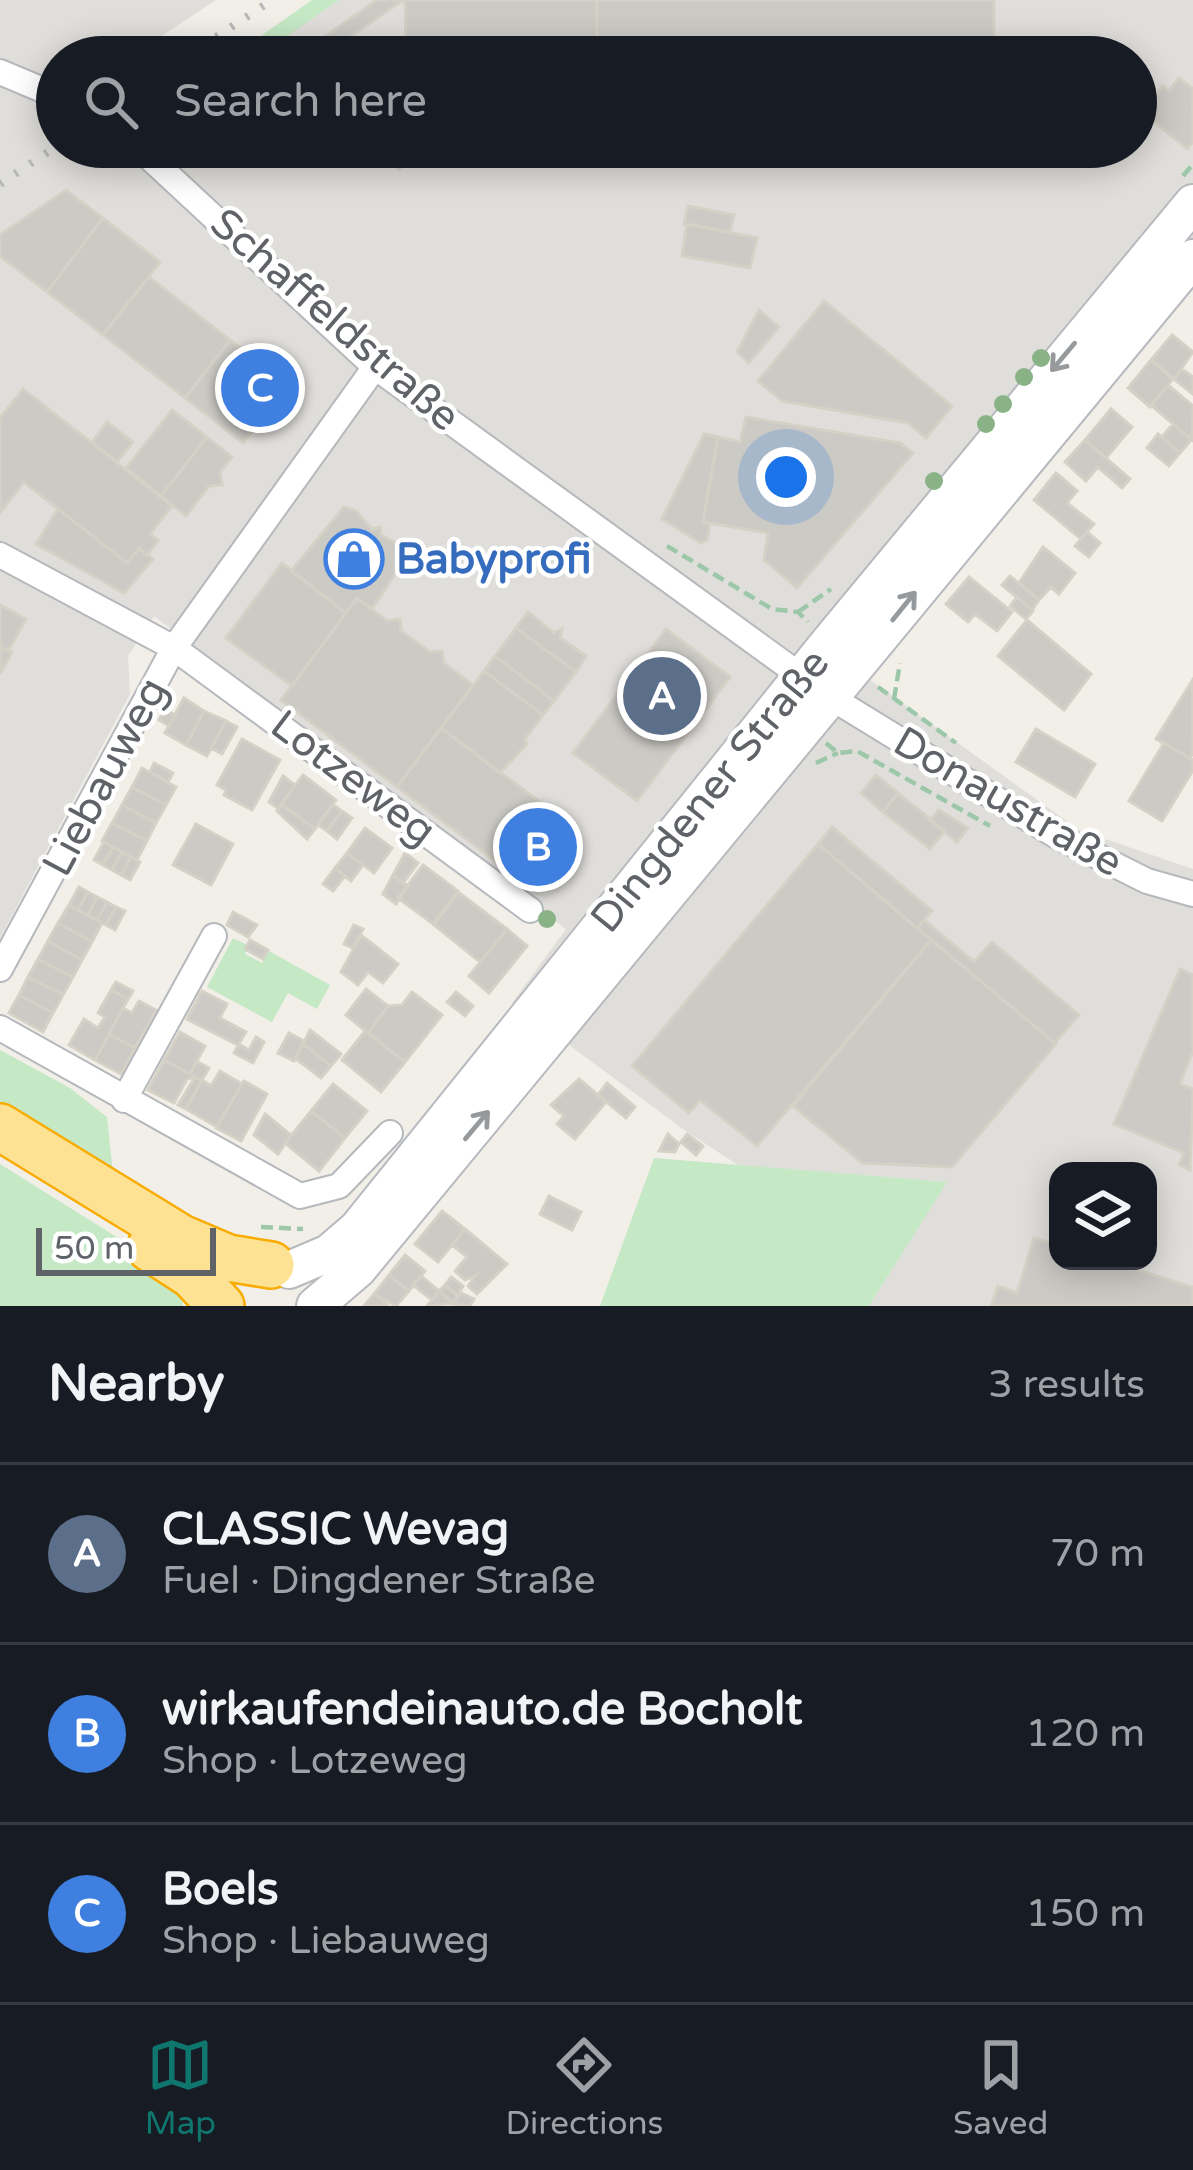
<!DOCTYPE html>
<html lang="en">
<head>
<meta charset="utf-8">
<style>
  :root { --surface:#171b24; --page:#242831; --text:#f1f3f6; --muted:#9ea1a6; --line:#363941; --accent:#0f766e }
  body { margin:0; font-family:"Varela Round",sans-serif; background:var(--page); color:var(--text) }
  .controls { position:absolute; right:36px; bottom:36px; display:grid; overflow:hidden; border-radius:24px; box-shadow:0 6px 30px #0003 }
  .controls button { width:108px; height:108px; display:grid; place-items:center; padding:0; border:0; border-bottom:3px solid var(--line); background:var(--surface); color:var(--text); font:60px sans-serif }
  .scale { position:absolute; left:36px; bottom:30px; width:180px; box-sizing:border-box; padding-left:12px; border:6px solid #5f6368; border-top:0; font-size:33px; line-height:42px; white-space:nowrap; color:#5f6368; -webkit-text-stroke:9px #fff; paint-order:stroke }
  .you { position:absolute; left:786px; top:477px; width:42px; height:42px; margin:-30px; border:9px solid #fff; border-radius:50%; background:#1a73e8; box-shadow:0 0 0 18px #1a73e833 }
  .badge { display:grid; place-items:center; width:78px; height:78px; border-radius:50%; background:var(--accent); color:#fff; font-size:39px; font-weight:700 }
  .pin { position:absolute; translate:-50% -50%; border:6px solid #fff; box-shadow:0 3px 12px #0006 }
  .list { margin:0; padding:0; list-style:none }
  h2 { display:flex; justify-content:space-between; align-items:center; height:156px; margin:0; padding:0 48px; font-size:51px }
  h2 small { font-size:39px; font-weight:400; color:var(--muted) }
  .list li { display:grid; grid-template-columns:78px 1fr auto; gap:36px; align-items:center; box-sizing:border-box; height:180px; padding:0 48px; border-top:3px solid var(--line) }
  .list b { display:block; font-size:45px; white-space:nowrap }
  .list p { margin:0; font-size:39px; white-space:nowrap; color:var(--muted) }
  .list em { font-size:39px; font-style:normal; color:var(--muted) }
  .icon { flex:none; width:66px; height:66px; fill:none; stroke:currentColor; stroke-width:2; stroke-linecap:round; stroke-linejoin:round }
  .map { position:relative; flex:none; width:1193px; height:1306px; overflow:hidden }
  .search { position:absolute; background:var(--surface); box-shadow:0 6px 30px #0003; left:36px; right:36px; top:36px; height:132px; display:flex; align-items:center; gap:30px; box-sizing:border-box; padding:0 42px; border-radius:66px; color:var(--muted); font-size:45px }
  .sheet { height:696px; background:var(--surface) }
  nav { display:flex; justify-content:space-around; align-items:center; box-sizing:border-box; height:168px; border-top:3px solid var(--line); background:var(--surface); font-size:33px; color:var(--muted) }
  nav a { display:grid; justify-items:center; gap:6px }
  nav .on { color:var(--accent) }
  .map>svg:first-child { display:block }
</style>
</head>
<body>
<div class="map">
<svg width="1193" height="1306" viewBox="0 0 1193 1306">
  <rect width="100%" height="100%" fill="#f1efe8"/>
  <path fill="#e0deda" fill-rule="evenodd" d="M0,0H216L130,57H57V147H1136V57H231L317,0H1193V253L848,664L1079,830L1193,869V1306H869L946,1182L738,1165L683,1129L512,1003L566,929L154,616L128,656L130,694L0,938ZM1058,1171H1148V1261H1058Z"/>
  <path fill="#c5e8c5" d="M312,0H339L257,57H231Z
    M233,938L249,946L245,954L262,963L269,951L330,985L317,1009L288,993L272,1022L207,987Z
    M0,1050L70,1088L107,1117L114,1183L0,1115Z
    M654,1158L947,1182L869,1306H600Z
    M0,1164L179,1276L183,1306H0Z"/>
  <path fill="#cccac5" stroke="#d6d1c6" stroke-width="3" d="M377,0H403L321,57H295Z
    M405,0H597V57H406Z
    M597,0H994V57H597Z
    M1179,78L1193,89V142L1187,149L1142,112L1163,86L1169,91Z
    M376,147L401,150L429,147L399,169Z
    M66,190L103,218L47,292L0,256V235Z
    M688,206L734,215L730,232L684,224Z
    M103,218L160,262L103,335L47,292Z
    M687,224L757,238L750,268L682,256Z
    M149,277L230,340L185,398L103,335Z
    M824,301L952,406L926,438L908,423L782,401L758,381Z
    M759,310L779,327L749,363L737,352Z
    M1172,335L1193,352L1174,379L1151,360Z
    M230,340L288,385L243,443L185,398Z
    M1151,360L1173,379L1150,407L1128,388Z
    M1182,369L1193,377V394L1174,379Z
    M1168,385L1193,406L1192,440L1151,405Z
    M23,389L172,506L150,534L158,541L147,555L139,548L127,563L24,482L0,513V418Z
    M1111,409L1132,427L1106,458L1085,440Z
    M172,410L207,437L161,496L126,468Z
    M746,417L900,443L913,453L797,588L764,560L768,533L703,522L718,437L740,442Z
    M107,422L133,442L117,462L92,442Z
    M1173,424L1191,440L1180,453L1162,437Z
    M704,434L718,437L703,522L710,523L707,540L701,543L662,519Z
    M1158,434L1180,453L1169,466L1147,448Z
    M207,437L232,457L220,472L222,485L209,486L186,516L161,496Z
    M1085,440L1130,479L1122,488L1098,467L1086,481L1065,462Z
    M1056,473L1077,491L1067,503L1094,524L1081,539L1034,500Z
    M344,507L356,511L372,529L380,527L381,535L402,546L408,556L405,568L395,574L372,609L357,598L346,613L291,571Z
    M58,509L127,563L139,548L153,559L124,593L36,544Z
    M1087,532L1100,543L1089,557L1075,546Z
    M1043,547L1075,573L1059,594L1051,587L1039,600L1019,583Z
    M282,563L346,613L292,686L226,638Z
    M1010,576L1039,600L1032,610L1002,585Z
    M969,577L1012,612L997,631L975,614L968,622L946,604Z
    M1017,597L1033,611L1026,619L1010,606Z
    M357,598L387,621L400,619L401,631L430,652L442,651L444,663L473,685L397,787L281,700Z
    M0,605L26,619L8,651L0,647Z
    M528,612L554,633L562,629L560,638L586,656L576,672L516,628Z
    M1027,620L1091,674L1064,710L998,656Z
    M516,628L576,672L554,701L495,656Z
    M666,629L730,677L637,801L573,753Z
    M0,647L12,652L0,674Z
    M495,656L554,701L543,715L484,671Z
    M484,671L543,715L525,739L527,744L500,773L441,728Z
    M1192,681L1193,753L1190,758L1156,739Z
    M184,698L204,711L186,745L165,733Z
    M165,709L175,715L169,726L159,720Z
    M204,711L226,721L207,756L186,745Z
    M226,721L237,727L222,754L211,748Z
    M441,728L547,807L502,866L397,787Z
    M1036,729L1095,764L1075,797L1016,762Z
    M242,739L280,760L252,810L224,795L226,790L217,785Z
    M1164,743L1193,760V770L1162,821L1129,801Z
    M154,763L173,773L168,782L150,772Z
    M142,768L176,787L166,805L132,787Z
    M303,775L336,800L315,829L281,804Z
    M876,775L898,793L883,812L861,793Z
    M283,776L295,785L279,809L269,802Z
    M132,787L166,805L156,823L122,805Z
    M898,793L945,831L930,849L883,812Z
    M122,805L156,823L147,841L112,823Z
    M282,805L315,829L307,839L277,811Z
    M333,805L342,811L327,831L318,825Z
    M544,810L564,820L569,835L539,876L524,881L504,863Z
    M939,810L968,828L957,842L930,820Z
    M342,811L352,818L337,839L327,831Z
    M112,823L147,841L137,860L102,841Z
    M196,824L233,844L211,885L173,865Z
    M832,827L932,911L917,928L818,844Z
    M365,828L392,848L374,873L347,853Z
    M104,842L113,847L103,865L94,860Z
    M818,844L931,940L757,1146L700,1100L689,1113L632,1066Z
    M113,847L122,852L112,870L103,865Z
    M122,852L131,857L121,875L112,870Z
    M347,853L363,865L351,881L335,868Z
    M405,853L418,863L403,883L393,875Z
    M131,857L140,862L130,880L121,875Z
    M423,865L458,891L433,924L398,898Z
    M335,868L345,876L333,891L323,884Z
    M393,875L408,886L396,904L383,894Z
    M79,887L88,892L78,910L69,905Z
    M88,892L97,897L88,915L78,910Z
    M458,892L507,929L480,962L434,925Z
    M97,897L107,902L97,920L88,915Z
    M107,902L116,907L106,925L97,920Z
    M69,905L102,923L92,942L58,923Z
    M116,907L125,911L115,930L106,925Z
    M233,912L257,925L248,937L227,925Z
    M924,920L974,962L992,942L1079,1015L1055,1043L917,928Z
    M58,923L92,942L82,960L48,941Z
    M354,925L363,929L353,948L344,944Z
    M507,929L527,946L489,993L469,976Z
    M361,935L398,964L383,983L368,972L358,985L341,972Z
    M250,940L268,950L263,959L245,949Z
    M931,940L1056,1044L952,1167L862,1163L793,1106Z
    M48,941L82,960L73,977L38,959Z
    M38,959L73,977L63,995L28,977Z
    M1180,969L1193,975V1051L1180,1084L1193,1089L1190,1170L1179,1165L1184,1153L1114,1124Z
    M28,977L63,995L53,1013L19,995Z
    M116,982L133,991L128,999L111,990Z
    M366,989L388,1006L368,1033L346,1015Z
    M111,990L128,999L95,1060L69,1045L84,1019L98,1028L105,1017L98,1013Z
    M202,991L227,1004L220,1018L246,1032L238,1045L187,1019Z
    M412,992L442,1015L405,1062L368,1033L388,1006L402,1005Z
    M456,992L473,1006L465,1016L447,1002Z
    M19,995L53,1013L43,1032L9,1013Z
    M139,1001L156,1010L135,1048L109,1034L123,1008L132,1013Z
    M310,1030L341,1054L331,1066L303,1044Z
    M365,1031L405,1062L381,1092L342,1060Z
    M180,1032L205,1046L190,1074L164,1060Z
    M289,1033L304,1041L294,1061L278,1053Z
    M109,1034L135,1048L121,1074L95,1060Z
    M256,1037L264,1042L253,1063L234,1053L239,1044L249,1050Z
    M303,1044L331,1066L321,1078L295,1058Z
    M164,1060L195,1077L187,1079L174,1103L148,1090Z
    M196,1061L209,1068L202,1080L190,1074Z
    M220,1071L242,1084L217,1127L186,1109L202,1080L211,1086Z
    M195,1077L202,1080L186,1109L178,1105Z
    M579,1079L606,1102L575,1139L557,1124L564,1116L551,1105Z
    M244,1081L267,1094L241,1141L216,1128Z
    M607,1083L635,1107L626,1118L598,1095Z
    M333,1084L367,1111L345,1138L311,1111Z
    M311,1111L345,1138L319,1171L285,1143Z
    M265,1114L291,1135L278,1154L254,1135Z
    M668,1134L679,1144L675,1152L659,1151Z
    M687,1134L703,1146L696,1155L681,1142Z
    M549,1196L581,1212L572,1230L540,1214Z
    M442,1211L465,1229L438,1262L415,1244Z
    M465,1229L507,1264L477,1294L468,1286L476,1275L465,1280L455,1271L467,1257L452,1245Z
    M1034,1238L1058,1245V1261H1109L1193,1287V1306H991L998,1286L1017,1293Z
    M405,1255L425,1271L409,1291L389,1275Z
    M389,1275L409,1291L396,1306L374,1294Z
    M421,1276L439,1291L432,1300L413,1285Z
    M451,1277L463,1286L458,1296L445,1285Z
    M445,1285L458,1296L453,1303L439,1291Z
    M439,1291L453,1303L427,1306L432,1300Z
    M461,1293L474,1299L470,1306L452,1304Z
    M374,1294L388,1306H364Z"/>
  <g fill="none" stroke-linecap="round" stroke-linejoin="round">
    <defs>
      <path id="street" d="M0,72L57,96
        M138,147L375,367L830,697L1055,835L1147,881L1193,894
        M0,555L174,648L530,910
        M0,969L174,648L375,367
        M0,1028L300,1196L339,1186L390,1133
        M124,1100L214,936"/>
      <path id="secondary" d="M289,1270L329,1253L357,1229L830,641L1193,203
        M315,1306L358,1269L1193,258"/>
      <path id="highway" d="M0,1127L181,1238L228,1258L271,1265
        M150,1248L192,1275L221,1306"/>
    </defs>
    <use href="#street" stroke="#b5b8bc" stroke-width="28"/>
    <use href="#secondary" stroke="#b6babf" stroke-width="40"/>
    <use href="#highway" stroke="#f9ab00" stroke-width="50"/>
    <path stroke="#9cc7a9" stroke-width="4.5" stroke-dasharray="12 6" stroke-linecap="butt" d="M1183,176L1193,164
      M667,546L772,609L798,612L808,622
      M798,612L831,589
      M878,687L956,743
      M894,699L900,663
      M826,743L838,753L857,751L990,826
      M816,763L838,753
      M261,1227L303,1229"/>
    <use href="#street" stroke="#fff" stroke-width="24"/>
    <use href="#secondary" stroke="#fff" stroke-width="36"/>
    <use href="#highway" stroke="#fde293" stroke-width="45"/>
    <path stroke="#b6b7b8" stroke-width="8" stroke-dasharray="3 15" stroke-linecap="butt" d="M186,57L272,0
      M0,184L57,146"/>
  </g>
  <g fill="#89b387">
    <circle cx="1041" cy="358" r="9"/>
    <circle cx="1024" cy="377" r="9"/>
    <circle cx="1003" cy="404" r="9"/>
    <circle cx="986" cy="424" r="9"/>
    <circle cx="934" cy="481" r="9"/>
    <circle cx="547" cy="919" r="9"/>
  </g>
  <defs><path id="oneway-shaft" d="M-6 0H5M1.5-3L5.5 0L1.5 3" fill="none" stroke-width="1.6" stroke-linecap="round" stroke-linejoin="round" transform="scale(3)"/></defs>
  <g stroke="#979a9d">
    <use href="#oneway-shaft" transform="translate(1063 357) rotate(130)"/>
    <use href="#oneway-shaft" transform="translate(904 606) rotate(-51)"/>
    <use href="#oneway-shaft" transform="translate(477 1125) rotate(-50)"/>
  </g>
  <defs>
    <symbol id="shop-ring" viewBox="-11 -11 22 22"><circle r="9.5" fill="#fff" stroke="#3f7fe0" stroke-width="1.5"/><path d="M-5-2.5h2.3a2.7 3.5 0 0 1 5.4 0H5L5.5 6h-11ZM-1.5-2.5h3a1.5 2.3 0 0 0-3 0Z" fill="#3f7fe0"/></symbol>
  </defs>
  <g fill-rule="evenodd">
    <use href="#shop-ring" x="321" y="526" width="66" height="66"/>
  </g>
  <g text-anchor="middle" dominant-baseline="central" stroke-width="9" stroke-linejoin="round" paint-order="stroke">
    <g font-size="42" fill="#5f6368" stroke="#fff">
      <text transform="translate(335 320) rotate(41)">Schaffeldstraße</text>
      <text transform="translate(105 777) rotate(-62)">Liebauweg</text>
      <text transform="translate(353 778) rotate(37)">Lotzeweg</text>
      <text transform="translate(710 791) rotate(-51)">Dingdener Straße</text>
      <text transform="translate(1008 802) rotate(30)">Donaustraße</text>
    </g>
    <g font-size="42" font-weight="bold" fill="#366cbe" stroke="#fff" text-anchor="start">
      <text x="396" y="559">Babyprofi</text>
    </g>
  </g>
</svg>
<div class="controls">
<button><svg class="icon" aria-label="layers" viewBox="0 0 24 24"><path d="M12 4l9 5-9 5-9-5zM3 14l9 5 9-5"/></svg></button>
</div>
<div class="scale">50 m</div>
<div class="you"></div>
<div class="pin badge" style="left:662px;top:696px;background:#5c6f8a">A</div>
<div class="pin badge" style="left:538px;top:847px;background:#3f7fe0">B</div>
<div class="pin badge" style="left:260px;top:388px;background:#3f7fe0">C</div>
<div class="search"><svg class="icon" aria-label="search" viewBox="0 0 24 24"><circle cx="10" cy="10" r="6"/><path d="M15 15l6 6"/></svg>Search here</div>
</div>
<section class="sheet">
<h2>Nearby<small>3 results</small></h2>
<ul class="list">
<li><span class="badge" style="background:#5c6f8a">A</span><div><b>CLASSIC Wevag</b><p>Fuel · Dingdener Straße</p></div><em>70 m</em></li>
<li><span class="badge" style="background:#3f7fe0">B</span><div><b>wirkaufendeinauto.de Bocholt</b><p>Shop · Lotzeweg</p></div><em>120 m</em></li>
<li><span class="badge" style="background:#3f7fe0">C</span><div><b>Boels</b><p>Shop · Liebauweg</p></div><em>150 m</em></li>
</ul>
</section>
<nav>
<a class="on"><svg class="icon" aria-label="map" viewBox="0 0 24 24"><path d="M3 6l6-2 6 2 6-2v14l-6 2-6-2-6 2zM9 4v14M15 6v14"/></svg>Map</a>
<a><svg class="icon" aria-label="directions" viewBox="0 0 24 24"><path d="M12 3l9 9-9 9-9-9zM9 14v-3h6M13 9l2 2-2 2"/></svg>Directions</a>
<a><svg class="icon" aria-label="saved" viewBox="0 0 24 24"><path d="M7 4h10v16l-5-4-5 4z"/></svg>Saved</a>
</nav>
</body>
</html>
